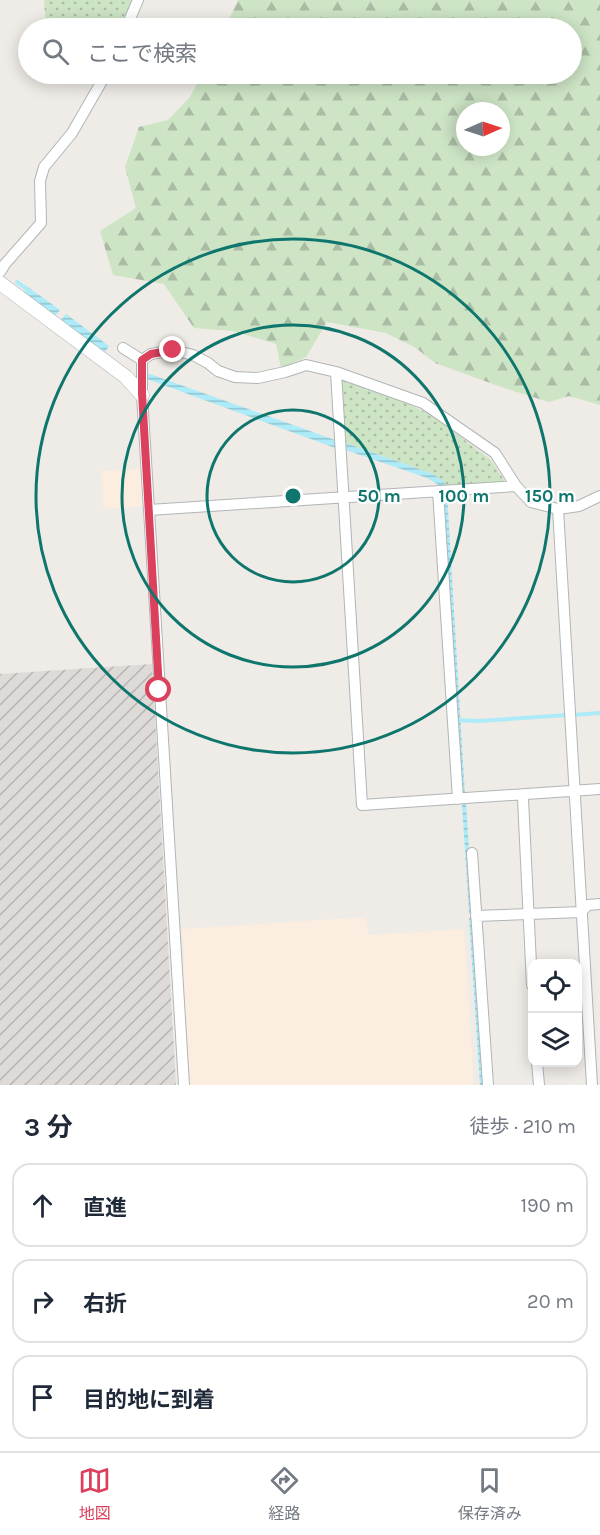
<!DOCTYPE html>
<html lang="ja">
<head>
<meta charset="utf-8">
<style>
  :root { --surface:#fff; --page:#f2f2f3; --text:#1f2937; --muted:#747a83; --line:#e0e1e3; --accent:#db405d }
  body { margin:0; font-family:Karla,"Noto Sans JP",sans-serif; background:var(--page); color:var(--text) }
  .controls { position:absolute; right:18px; bottom:18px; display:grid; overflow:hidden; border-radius:12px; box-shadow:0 3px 15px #0003 }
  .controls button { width:54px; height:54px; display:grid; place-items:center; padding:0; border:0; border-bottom:2px solid var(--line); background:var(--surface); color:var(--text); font:30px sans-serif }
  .compass { position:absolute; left:456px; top:102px; width:54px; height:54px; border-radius:50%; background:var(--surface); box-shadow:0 3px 15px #0003; rotate:87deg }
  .stop { position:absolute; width:18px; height:18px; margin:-14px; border:4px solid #db405d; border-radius:50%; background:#fff }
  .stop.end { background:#db405d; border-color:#fff; box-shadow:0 2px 6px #0008 }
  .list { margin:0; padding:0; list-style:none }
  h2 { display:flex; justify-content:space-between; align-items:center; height:78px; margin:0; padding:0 24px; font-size:26px }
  h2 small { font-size:20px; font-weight:400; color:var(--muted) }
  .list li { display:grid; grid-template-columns:39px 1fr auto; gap:18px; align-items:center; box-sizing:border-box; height:84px; margin:0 12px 12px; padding:0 12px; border:2px solid var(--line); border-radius:18px }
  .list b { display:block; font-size:22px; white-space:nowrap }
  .list em { font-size:20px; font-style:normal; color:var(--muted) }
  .icon { flex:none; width:33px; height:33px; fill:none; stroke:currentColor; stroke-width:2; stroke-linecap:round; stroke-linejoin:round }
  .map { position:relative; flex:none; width:600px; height:1085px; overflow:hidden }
  .search { position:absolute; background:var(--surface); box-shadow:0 3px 15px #0003; left:18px; right:18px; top:18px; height:66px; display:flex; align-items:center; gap:15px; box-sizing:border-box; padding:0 21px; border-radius:33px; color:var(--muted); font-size:22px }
  .sheet { height:366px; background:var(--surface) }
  nav { display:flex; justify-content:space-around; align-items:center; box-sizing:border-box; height:84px; border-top:2px solid var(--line); background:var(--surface); font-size:16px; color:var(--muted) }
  nav a { display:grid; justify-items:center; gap:3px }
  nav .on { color:var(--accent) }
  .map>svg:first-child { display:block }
</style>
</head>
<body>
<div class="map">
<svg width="600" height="1085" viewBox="0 0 600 1085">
  <defs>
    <pattern id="industrial-furrows" width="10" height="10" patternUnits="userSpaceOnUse" patternTransform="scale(1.5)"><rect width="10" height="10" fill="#dedad8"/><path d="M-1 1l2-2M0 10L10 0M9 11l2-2" fill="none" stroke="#b7b4b3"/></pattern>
    <pattern id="grass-dots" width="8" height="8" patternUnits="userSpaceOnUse" patternTransform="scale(1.5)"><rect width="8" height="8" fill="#cde4c5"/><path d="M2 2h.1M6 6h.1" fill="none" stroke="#aabca4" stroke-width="1.8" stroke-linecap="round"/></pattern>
    <pattern id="forest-firs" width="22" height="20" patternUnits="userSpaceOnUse" patternTransform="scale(1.5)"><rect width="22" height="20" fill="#cde4c5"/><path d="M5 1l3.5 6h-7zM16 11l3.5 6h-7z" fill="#aabca4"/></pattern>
    <pattern id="water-rules" width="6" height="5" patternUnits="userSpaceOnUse" patternTransform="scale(1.5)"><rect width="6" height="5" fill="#adebf8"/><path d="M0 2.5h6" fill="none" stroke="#90c2cc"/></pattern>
  </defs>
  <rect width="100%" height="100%" fill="#efebe6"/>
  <path fill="#fbeddf" d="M141,469L143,506L104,509L101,471Z
    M366,917L368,935L464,929L474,1085H189L183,972L184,951L181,929Z"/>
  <path fill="url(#industrial-furrows)" d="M152,664L176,1085H0V674Z"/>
  <path fill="url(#grass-dots)" d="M44,0H136L124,28H46Z
    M341,379L396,398L431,415L491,460L506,483L447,487L433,474L343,442Z"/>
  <path fill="url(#forest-firs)" fill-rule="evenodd" d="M238,0H600V405L569,396L549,402L504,388L435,363L416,348L386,333L327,322L306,357L281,368L276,344L233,331L194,328L164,284L113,275L100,231L136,208L125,167L139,127L168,120L190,97L202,74H572V28H225ZM465,111H501V147H465Z"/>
  <path fill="url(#water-rules)" d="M28,287L60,310L55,316L24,293Z
    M66,314L109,346L105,352L61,320Z
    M147,373L338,441V449L147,379Z
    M343,442L433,474L443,481L447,487H442L427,478L343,449Z
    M442,493H447L465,795L460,792Z
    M466,802L473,914H469L462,804Z
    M469,918H473L484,1085H480Z"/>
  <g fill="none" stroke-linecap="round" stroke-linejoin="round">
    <path stroke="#adebf8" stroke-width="4" d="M17,282L31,292
      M573,715L600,713
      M458,720L479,721L567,715"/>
    <defs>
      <path id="minor" d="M126,28L138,0
        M0,272L5,264L41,223L40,181L44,167L72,133L106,74
        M123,348L142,360
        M142,360V395L184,1085
        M142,360L151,354L173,350L193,355L208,363L218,371L235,377L258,378L285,372L306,365L336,372L423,403L495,453L516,486L531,502L558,509L579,506L600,496
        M336,372L362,805L600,789
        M438,491L458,799
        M558,509L592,1085
        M149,510L516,486
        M523,799L532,985
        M472,853L488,1085
        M476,916L581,912L588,905L600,904
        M537,1062L539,1085"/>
      <path id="tertiary" d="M0,283L126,377L142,395"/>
    </defs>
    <use href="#minor" stroke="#b1b5b7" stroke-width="12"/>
    <use href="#tertiary" stroke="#b1b5b7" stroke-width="15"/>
    <use href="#minor" stroke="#fff" stroke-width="10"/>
    <use href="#tertiary" stroke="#fff" stroke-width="14"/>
  </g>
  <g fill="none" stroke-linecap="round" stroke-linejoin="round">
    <path stroke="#db405d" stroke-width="8" d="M159,690L142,393V360L151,354L173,350"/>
  </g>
  <g fill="none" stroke="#0f766e" stroke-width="3">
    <circle cx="293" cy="496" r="86"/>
    <circle cx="293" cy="496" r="171"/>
    <circle cx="293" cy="496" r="257"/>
  </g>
  <circle cx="293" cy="496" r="9" fill="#0f766e" stroke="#fff" stroke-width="3"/>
  <g font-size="18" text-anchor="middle" font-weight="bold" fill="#0f766e" stroke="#fff" stroke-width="4.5" stroke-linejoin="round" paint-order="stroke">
    <text x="379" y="502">50 m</text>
    <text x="464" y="502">100 m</text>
    <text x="550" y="502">150 m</text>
  </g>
</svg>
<div class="controls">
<button><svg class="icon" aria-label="locate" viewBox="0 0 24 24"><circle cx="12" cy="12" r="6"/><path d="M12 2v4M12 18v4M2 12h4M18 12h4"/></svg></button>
<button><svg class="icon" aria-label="layers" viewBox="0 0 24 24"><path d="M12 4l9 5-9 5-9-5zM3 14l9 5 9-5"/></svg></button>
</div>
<svg class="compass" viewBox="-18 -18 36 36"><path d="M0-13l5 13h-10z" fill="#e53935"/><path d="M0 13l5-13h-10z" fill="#747a83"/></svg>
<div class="stop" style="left:159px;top:690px"></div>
<div class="stop end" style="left:173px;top:350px"></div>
<div class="search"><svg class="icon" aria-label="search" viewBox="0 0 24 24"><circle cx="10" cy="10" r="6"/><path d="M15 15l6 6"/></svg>ここで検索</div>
</div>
<section class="sheet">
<h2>3 分<small>徒歩 · 210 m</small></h2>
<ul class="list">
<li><svg class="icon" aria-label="ahead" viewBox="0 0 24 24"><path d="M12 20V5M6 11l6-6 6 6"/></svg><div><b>直進</b></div><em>190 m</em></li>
<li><svg class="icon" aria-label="right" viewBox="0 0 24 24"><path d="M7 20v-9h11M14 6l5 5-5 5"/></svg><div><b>右折</b></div><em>20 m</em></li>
<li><svg class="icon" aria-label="arrive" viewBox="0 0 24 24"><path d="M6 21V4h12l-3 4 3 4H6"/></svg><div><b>目的地に到着</b></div></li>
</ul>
</section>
<nav>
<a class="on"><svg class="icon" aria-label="map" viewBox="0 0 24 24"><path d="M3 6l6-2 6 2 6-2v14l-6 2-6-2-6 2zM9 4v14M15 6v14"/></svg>地図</a>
<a><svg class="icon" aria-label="directions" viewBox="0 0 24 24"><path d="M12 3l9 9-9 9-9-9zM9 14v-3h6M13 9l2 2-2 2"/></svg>経路</a>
<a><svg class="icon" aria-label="saved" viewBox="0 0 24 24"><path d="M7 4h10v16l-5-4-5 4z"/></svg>保存済み</a>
</nav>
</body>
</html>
